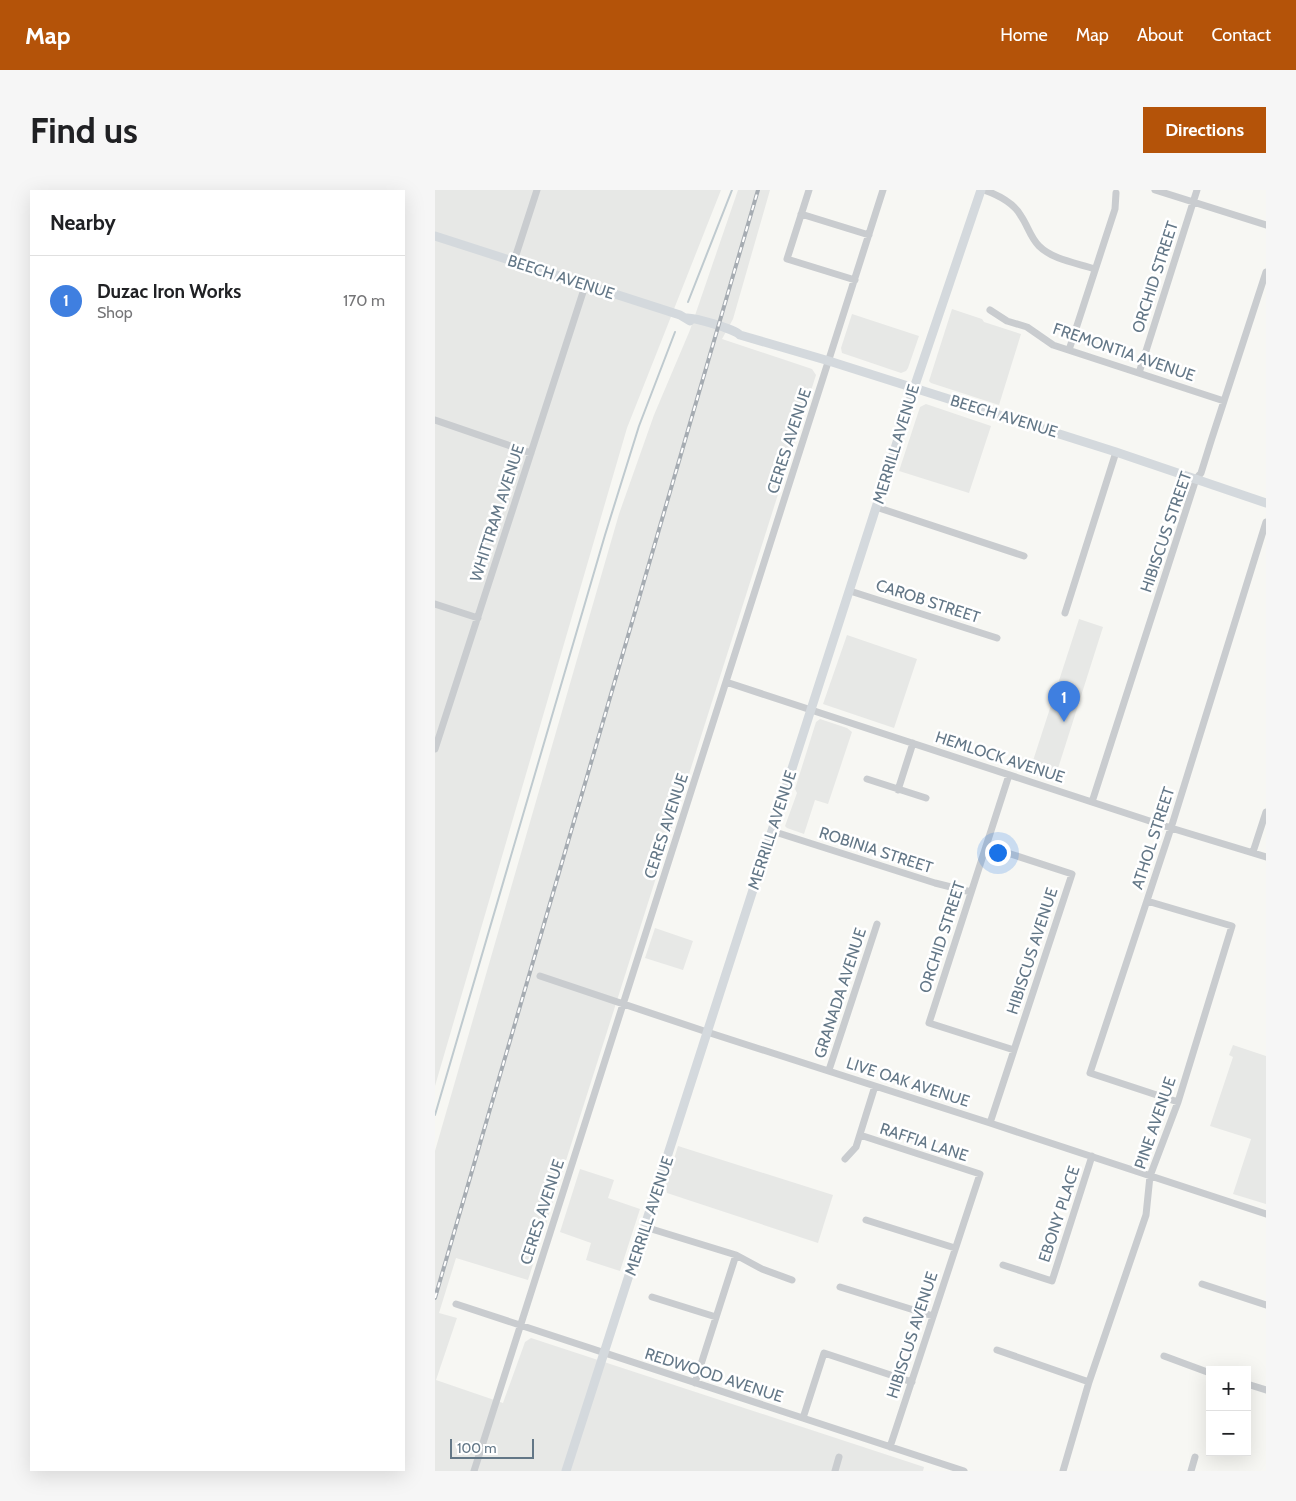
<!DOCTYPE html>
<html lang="en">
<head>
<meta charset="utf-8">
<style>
  :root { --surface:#fff; --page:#f6f6f6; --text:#202124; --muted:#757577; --line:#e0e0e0; --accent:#b45309 }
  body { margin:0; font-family:Cabin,sans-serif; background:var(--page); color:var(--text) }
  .controls { position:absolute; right:15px; bottom:15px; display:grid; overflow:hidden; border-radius:0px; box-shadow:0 5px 20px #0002 }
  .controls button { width:45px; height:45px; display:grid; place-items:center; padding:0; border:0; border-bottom:1px solid var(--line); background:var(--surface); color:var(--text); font:25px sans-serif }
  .scale { position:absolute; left:15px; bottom:12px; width:84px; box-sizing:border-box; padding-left:5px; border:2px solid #637787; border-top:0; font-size:14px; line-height:18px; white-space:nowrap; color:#637787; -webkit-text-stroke:4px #fff; paint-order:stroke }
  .you { position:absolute; left:562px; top:662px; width:18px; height:18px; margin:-12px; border:4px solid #fff; border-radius:50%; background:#1a73e8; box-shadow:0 0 0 8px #1a73e833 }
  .badge { display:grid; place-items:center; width:32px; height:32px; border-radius:50%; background:var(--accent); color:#fff; font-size:16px; font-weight:700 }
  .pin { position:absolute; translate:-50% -41px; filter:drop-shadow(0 1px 2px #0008) }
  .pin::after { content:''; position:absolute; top:26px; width:18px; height:15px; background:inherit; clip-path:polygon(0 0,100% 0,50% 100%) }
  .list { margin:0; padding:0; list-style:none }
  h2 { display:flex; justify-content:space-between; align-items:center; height:65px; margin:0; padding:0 20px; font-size:21px }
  h2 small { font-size:16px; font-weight:400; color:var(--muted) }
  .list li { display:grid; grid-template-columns:32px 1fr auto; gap:15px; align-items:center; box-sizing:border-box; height:90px; padding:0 20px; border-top:1px solid var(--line) }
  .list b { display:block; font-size:19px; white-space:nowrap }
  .list p { margin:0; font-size:16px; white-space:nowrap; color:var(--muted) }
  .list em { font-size:16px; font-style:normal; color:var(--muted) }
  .map { position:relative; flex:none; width:831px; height:1281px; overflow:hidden; border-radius:0px }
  header { display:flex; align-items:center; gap:30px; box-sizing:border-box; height:70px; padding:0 25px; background:var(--accent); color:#fff }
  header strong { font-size:24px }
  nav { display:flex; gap:28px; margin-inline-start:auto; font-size:18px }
  .intro { display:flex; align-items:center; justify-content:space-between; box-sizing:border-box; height:120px; padding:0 30px }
  h1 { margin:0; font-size:35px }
  .button { padding:12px 22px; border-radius:0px; background:var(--accent); color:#fff; font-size:18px; font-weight:700 }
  main { display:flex; gap:30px; padding:0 30px }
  aside { flex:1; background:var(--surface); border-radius:0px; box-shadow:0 5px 20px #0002 }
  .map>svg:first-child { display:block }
</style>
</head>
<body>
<header>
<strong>Map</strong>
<nav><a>Home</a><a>Map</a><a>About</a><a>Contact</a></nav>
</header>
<div class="intro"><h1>Find us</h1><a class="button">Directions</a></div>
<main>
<aside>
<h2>Nearby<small></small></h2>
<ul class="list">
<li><span class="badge" style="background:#3f7fe0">1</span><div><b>Duzac Iron Works</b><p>Shop</p></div><em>170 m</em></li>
</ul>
</aside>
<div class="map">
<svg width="831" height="1281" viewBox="0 0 831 1281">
  <rect width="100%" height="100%" fill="#f7f7f3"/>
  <path fill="#e7e8e6" d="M0,0H286L192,238L0,896Z
    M303,0H335L298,129L287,149L377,179L381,185L93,1090L21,1068L4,1123L22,1128L1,1190L68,1213L90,1152L96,1148L489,1277L488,1281H0V961L184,324L219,225L255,140Z
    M517,119L547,129L549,132L586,144L564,215L496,193L494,191Z
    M417,124L484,146L473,178L471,181L466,183L407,163L406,158Z
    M491,214L556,236L534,303L464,281L485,217Z
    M644,429L668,437L619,591L594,583Z
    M412,445L482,469L459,538L388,514Z
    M385,529L412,538L417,542L393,614L380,610L369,644L352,638L350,636L362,603L360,599L381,532Z
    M220,738L258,751L248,780L210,768Z
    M798,855L831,866V1014L798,1004L816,949L775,936L798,867L794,865Z
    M243,956L398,1005L383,1053L232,1003L231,995Z
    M145,979L179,990L173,1008L205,1019L185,1081L151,1070L156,1053L125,1042Z"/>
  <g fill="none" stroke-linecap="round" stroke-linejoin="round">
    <path stroke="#bfcacf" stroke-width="2" d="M253,112L297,0
      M0,925L170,345L204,236L240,142"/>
    <path stroke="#c9cccf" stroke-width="7" d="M374,0L352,69L420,90
      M549,0C563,5 579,13 586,26C593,36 595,47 604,56C618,70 642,73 660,79
      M720,0L831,35
      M366,24L434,45
      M79,71L102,0
      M555,120L572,131L592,137L618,155L789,211
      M634,160L680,19L681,3
      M704,183L762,0
      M0,230L96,263
      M441,317L589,366
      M415,401L562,448
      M0,414L43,428
      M630,423L681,262
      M291,492L736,638L831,667
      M0,559L150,96
      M574,585L494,833L579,860
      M432,589L491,608
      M463,600L478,553
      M657,612L761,289L766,283L776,251L831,82
      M337,641L500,693L536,702
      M551,656L637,684L555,933
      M818,662L831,622
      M105,786L272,842L555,933L831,1024
      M394,880L442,734
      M743,912L655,883L736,638L831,332
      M425,945L545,984L455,1257
      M410,969L421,957L440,896
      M431,1030L520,1058
      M210,1037L301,1065L327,1079L357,1090
      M568,1075L617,1091L657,966
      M767,1094L831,1115
      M405,1097L498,1126
      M217,1107L281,1127
      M21,1114L529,1281
      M562,1160L654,1192
      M729,1166L775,1183
      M260,1193L301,1065
      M812,1194L831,1200
      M368,1228L389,1163L477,1192
      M39,1281L448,0
      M400,1281L404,1267
      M628,1281L654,1192L711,1025L715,986L743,912L797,736L712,711
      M756,1281L760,1267"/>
    <path stroke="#d4d9dd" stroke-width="9" d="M0,46L245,125L255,131
      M251,128C259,127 299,139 305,145L394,171L681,262L831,313
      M131,1281L464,246L479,198L546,0"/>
    <defs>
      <path id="rail" d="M0,1108L323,0"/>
    </defs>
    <use href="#rail" stroke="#a6acb2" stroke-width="4"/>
    <use href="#rail" stroke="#fff" stroke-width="2" stroke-dasharray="5.5" stroke-linecap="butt"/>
  </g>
  <g text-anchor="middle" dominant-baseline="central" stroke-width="5" stroke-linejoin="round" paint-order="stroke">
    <g font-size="16" fill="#637787" stroke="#fff">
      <text transform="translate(126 87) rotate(18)">BEECH AVENUE</text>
      <text transform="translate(720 87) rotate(-72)">ORCHID STREET</text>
      <text transform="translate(689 162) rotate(19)">FREMONTIA AVENUE</text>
      <text transform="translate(569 226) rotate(17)">BEECH AVENUE</text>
      <text transform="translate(354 251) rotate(-72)">CERES AVENUE</text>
      <text transform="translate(461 254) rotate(-73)">MERRILL AVENUE</text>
      <text transform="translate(62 323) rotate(-72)">WHITTRAM AVENUE</text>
      <text transform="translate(731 342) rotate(-71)">HIBISCUS STREET</text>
      <text transform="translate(493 411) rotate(18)">CAROB STREET</text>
      <text transform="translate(565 567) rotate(18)">HEMLOCK AVENUE</text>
      <text transform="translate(231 636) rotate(-72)">CERES AVENUE</text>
      <text transform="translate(337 640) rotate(-72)">MERRILL AVENUE</text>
      <text transform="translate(718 648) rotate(-72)">ATHOL STREET</text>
      <text transform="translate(441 660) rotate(18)">ROBINIA STREET</text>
      <text transform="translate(507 747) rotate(-72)">ORCHID STREET</text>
      <text transform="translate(597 761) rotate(-72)">HIBISCUS AVENUE</text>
      <text transform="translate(405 803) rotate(-72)">GRANADA AVENUE</text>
      <text transform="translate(473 892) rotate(18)">LIVE OAK AVENUE</text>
      <text transform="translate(720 933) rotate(-71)">PINE AVENUE</text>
      <text transform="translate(489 952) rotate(18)">RAFFIA LANE</text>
      <text transform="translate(107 1022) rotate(-72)">CERES AVENUE</text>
      <text transform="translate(624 1024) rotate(-72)">EBONY PLACE</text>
      <text transform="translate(214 1026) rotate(-72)">MERRILL AVENUE</text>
      <text transform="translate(477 1145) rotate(-72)">HIBISCUS AVENUE</text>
      <text transform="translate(279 1185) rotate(18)">REDWOOD AVENUE</text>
    </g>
  </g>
</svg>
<div class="controls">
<button>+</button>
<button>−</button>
</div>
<div class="scale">100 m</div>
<div class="you"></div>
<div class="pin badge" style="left:629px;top:532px;background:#3f7fe0">1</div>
</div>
</main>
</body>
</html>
